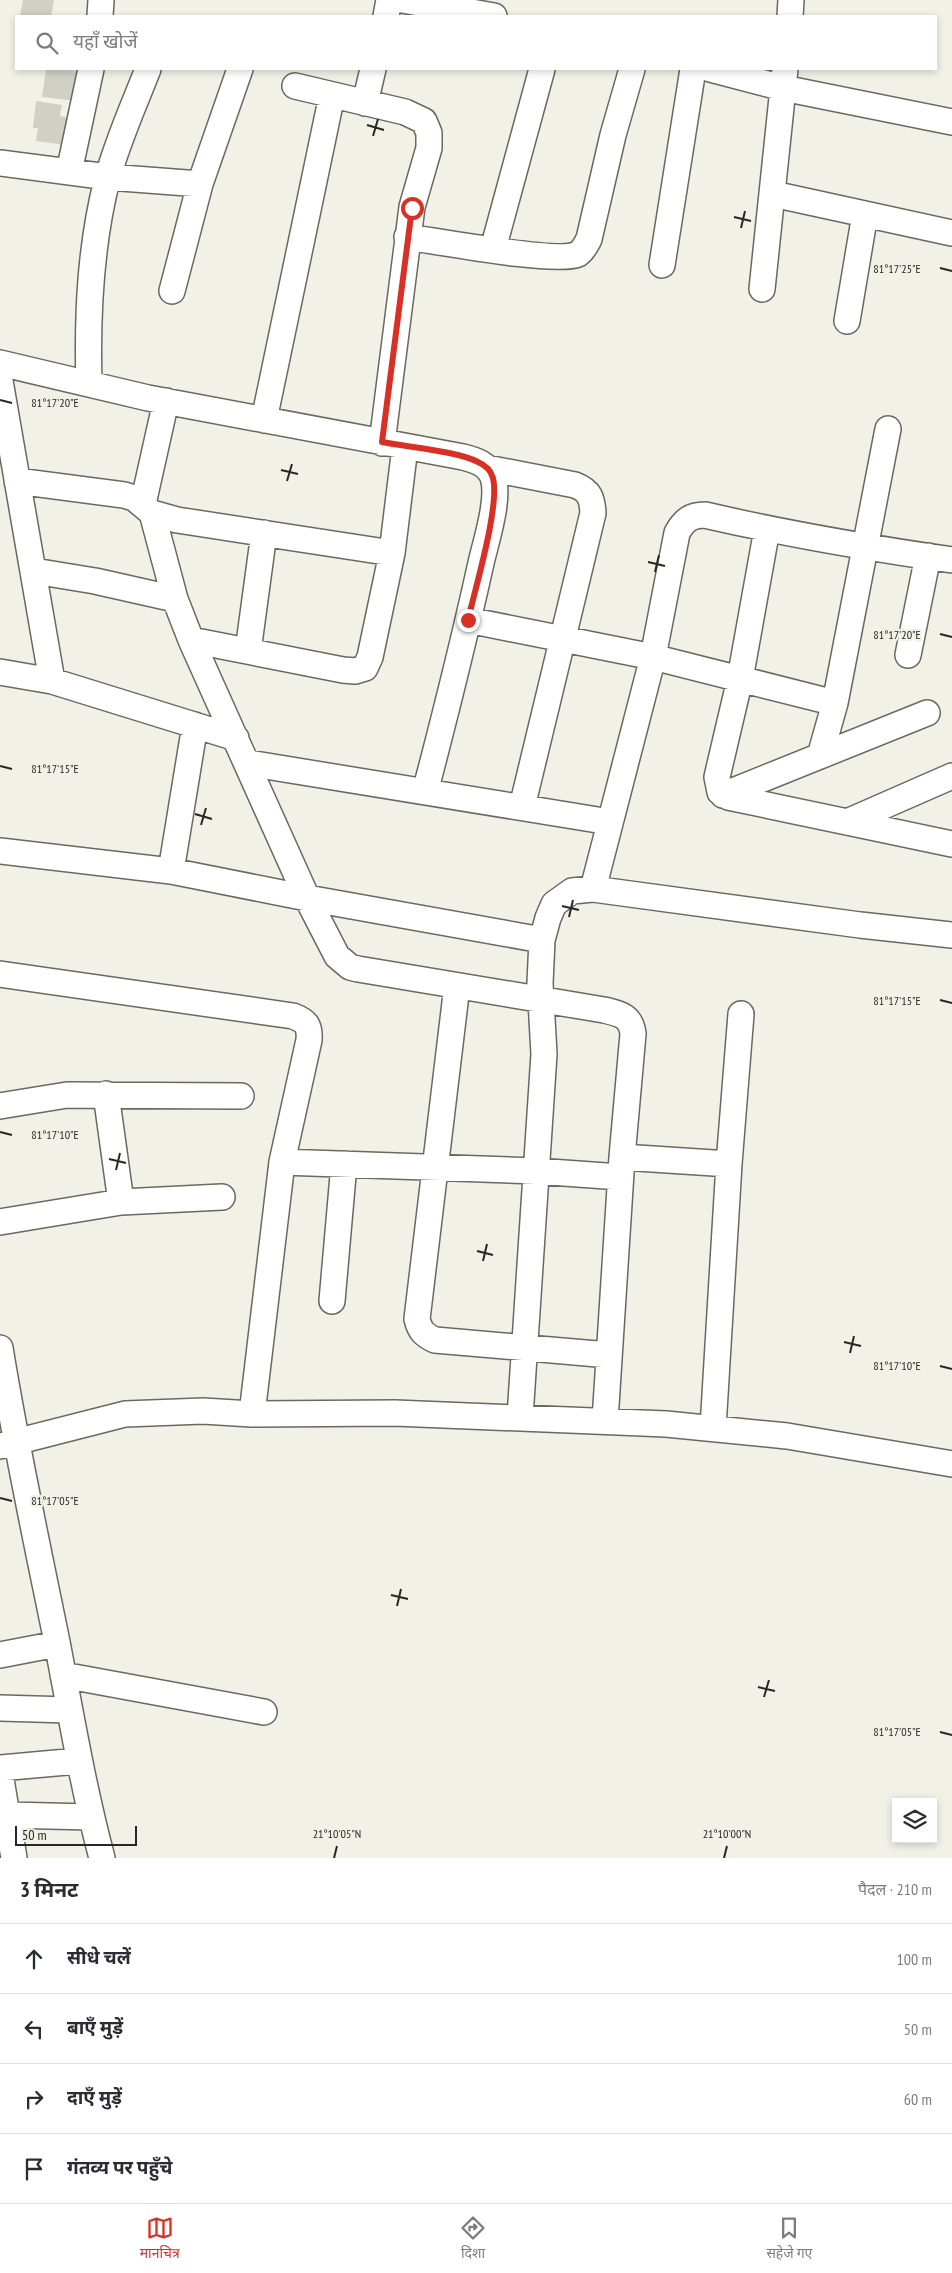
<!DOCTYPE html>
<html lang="hi">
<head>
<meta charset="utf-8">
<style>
  :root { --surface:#fff; --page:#f7f7f7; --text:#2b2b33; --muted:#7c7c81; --line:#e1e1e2; --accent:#d93025 }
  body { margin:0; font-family:"PT Sans Narrow","Noto Sans Devanagari",sans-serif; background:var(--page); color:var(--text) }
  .controls { position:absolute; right:15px; bottom:15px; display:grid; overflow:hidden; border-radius:0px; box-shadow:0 2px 8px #0003 }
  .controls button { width:45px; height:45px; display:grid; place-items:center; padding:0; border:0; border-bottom:1px solid var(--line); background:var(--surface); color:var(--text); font:25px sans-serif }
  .scale { position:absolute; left:15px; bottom:12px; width:122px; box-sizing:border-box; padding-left:5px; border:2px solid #272723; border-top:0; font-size:14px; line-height:18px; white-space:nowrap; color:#272723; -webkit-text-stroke:4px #f2f1e7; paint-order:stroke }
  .stop { position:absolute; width:15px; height:15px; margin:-11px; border:4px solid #d93025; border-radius:50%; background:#fff }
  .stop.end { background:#d93025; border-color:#fff; box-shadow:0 1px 5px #0008 }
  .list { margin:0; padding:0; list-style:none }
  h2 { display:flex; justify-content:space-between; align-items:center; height:65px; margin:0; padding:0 20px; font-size:21px }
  h2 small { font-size:16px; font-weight:400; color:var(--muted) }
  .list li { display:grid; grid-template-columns:32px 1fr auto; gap:15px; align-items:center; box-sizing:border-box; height:70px; padding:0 20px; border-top:1px solid var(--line) }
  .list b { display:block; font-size:19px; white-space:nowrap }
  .list em { font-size:16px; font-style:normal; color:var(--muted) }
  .icon { flex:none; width:28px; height:28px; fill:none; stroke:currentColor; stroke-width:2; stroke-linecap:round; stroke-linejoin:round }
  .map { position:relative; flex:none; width:952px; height:1858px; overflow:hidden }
  .search { position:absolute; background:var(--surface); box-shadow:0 2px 8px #0003; left:15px; right:15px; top:15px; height:55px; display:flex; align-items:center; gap:12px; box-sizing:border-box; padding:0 18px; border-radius:0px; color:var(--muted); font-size:19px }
  .sheet { height:345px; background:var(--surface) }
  nav { display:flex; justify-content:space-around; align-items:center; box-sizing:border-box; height:70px; border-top:1px solid var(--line); background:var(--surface); font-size:14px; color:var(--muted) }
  nav a { display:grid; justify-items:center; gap:2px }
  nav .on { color:var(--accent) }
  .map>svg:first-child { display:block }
</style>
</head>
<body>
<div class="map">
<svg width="952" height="1858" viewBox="0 0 952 1858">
  <rect width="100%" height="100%" fill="#f2f1e7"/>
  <path fill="#d1d0c6" d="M23,0H54L51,16H20Z
    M46,69L81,71L77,101L42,97Z
    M36,101L62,105L60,116L70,118L66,145L36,141L38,128H33Z"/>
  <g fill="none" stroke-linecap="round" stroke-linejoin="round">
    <defs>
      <path id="minor" d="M402,0L494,16
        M100,16L101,0
        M386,16L389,0
        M790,16L791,0
        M710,69L783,88L952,122
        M295,86L405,112L424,121L429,133V148L412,207L382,443
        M365,103L373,69
        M0,163L108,177L200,184
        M69,172L91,69
        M773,194L952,233
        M407,237C436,241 559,264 578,254C584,250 586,244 589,239L613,135L632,69
        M493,249L542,69
        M662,265L693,69
        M762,289L785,69
        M172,291L200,184L240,69
        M847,321L865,214
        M0,363L148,398L463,457C475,460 488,464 493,477C500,499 486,541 481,563C464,640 445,716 425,792
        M0,381L52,681
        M89,384C87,315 90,247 107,180C117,142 134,105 148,69
        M264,420L332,95
        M487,468L575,485C590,491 592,498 593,513L522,807
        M17,481L124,495L134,498L152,513L177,520L392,553
        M143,504L166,401
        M152,513L175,599L191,640L307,898L337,956L350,967L358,969L604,1010C621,1014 631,1016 633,1034L622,1157L605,1421
        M767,529L740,679L717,777L720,792L728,797L952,844
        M34,571L95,581L175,599
        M468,620L653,657L835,703
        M191,640L343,670L355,671L365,668L370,657L392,553L405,447
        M248,651L264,533
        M908,655L928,556
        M0,672L52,681L236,738
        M820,756L835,703L888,429
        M248,763L610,822
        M723,795L927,713
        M847,822L952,776
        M0,851L171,871L307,898L542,940
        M171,871L195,725
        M593,889L653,657L677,533C684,520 691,515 705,515C787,534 869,548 952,560
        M0,974L293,1016C306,1021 310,1025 309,1040L282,1162L252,1414
        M457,986L417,1319C420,1331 424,1335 435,1340L609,1355
        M106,1094L121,1202
        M0,1106L67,1095L241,1096
        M622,1157L729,1164
        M282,1162L536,1171L620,1177
        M0,1222L121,1202L222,1197
        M332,1301L344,1164
        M0,1348C16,1447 37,1544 57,1642C71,1715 83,1787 102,1858
        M520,1417L544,1054L540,983L542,940L548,918L554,904L572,891L593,889L860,925L952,935
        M713,1428L729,1164L741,1014
        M0,1446L125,1414L203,1411L252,1414L395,1413L666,1424L787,1436L952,1464
        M0,1655L57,1644
        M63,1675L264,1712
        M0,1708L69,1710
        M0,1768L78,1761
        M0,1773L14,1858
        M7,1815L91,1817"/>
    </defs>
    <use href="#minor" stroke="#696960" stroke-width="28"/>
    <use href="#minor" stroke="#fff" stroke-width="25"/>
  </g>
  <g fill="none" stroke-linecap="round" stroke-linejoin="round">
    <path stroke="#d93025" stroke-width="6" d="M412,208L382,442C406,447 458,451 478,462C485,465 491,471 493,478C500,506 475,589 468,620"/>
  </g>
  <path fill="none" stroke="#272723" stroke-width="2" d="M367,125L384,130M373,136L378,119M734,217L751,221M741,228L745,211M940,268L952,271M0,400L12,403M281,470L298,474M287,481L292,464M648,562L665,566M655,572L659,555M940,634L952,637M0,766L12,769M195,814L212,819M201,825L206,808M562,906L579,910M569,917L573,900M940,1000L952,1003M0,1132L12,1135M109,1159L126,1163M116,1170L120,1153M477,1251L493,1255M483,1261L487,1244M844,1342L861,1346M850,1353L854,1336M940,1366L952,1369M0,1498L12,1501M391,1595L408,1599M397,1606L401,1589M758,1687L775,1691M764,1697L769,1680M940,1732L952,1735M334,1858L337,1846M724,1858L727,1846"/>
  <g font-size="12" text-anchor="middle" fill="#272723" stroke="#f2f1e7" stroke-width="4.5" stroke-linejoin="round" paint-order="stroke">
    <text x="897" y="273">81°17'25"E</text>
    <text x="55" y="407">81°17'20"E</text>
    <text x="897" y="639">81°17'20"E</text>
    <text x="55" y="773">81°17'15"E</text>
    <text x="897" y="1005">81°17'15"E</text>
    <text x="55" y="1139">81°17'10"E</text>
    <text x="897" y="1370">81°17'10"E</text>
    <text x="55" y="1505">81°17'05"E</text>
    <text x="897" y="1736">81°17'05"E</text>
    <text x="337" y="1838">21°10'05"N</text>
    <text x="727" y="1838">21°10'00"N</text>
  </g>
</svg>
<div class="controls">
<button><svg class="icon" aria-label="layers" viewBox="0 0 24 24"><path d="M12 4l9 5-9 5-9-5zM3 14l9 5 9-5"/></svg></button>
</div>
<div class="scale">50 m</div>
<div class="stop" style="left:412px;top:208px"></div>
<div class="stop end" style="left:468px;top:620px"></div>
<div class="search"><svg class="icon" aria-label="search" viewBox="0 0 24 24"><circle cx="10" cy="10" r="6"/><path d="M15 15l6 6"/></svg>यहाँ खोजें</div>
</div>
<section class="sheet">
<h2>3 मिनट<small>पैदल · 210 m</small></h2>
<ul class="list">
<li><svg class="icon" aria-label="ahead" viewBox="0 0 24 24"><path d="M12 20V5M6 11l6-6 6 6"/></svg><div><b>सीधे चलें</b></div><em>100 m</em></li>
<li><svg class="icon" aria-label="left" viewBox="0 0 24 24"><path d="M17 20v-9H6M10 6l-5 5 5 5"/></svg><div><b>बाएँ मुड़ें</b></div><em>50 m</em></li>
<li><svg class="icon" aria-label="right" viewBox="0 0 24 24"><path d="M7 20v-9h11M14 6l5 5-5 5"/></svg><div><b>दाएँ मुड़ें</b></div><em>60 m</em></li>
<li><svg class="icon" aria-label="arrive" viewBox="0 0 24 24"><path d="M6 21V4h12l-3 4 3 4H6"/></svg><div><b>गंतव्य पर पहुँचे</b></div></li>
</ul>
</section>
<nav>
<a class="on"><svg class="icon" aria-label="map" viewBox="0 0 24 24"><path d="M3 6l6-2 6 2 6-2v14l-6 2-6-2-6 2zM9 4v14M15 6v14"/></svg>मानचित्र</a>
<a><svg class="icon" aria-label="directions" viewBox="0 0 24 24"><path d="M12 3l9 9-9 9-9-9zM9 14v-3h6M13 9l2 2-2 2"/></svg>दिशा</a>
<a><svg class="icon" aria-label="saved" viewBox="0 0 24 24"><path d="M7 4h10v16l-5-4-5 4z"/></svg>सहेजे गए</a>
</nav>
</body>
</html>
